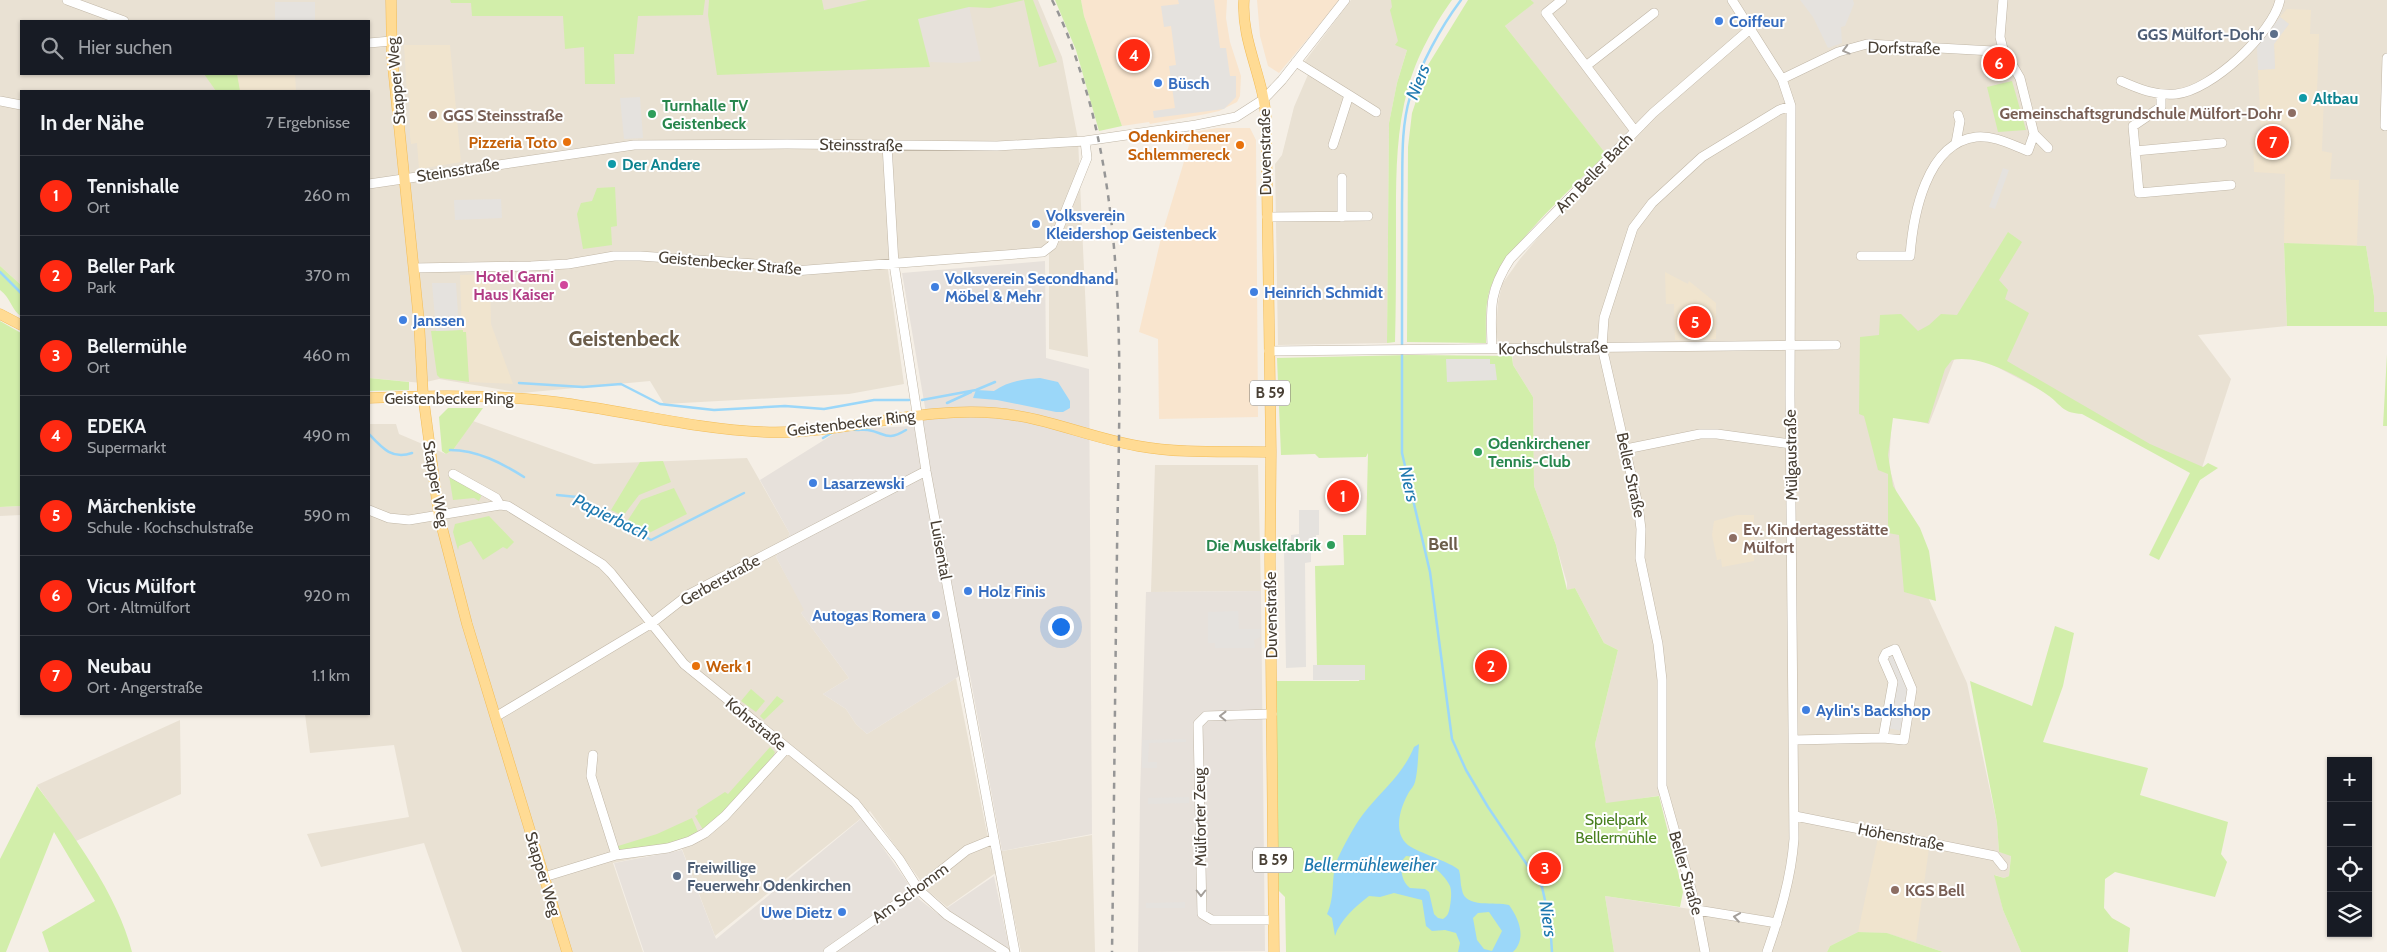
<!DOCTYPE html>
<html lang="de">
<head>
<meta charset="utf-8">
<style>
  :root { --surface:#171b24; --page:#242831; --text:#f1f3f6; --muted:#9ea1a6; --line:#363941; --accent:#ff2a12 }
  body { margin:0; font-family:Cabin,sans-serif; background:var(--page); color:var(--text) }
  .controls { position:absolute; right:15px; bottom:15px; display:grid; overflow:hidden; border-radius:0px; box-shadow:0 1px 4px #0004 }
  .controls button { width:45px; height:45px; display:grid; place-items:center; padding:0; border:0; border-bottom:1px solid var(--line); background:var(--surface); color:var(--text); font:25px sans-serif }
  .you { position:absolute; left:1060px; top:626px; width:18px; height:18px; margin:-12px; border:4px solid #fff; border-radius:50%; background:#1a73e8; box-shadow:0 0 0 8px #1a73e833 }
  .badge { display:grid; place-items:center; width:32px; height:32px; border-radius:50%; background:var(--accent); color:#fff; font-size:16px; font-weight:700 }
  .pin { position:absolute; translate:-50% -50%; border:2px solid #fff; box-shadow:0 1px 5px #0006 }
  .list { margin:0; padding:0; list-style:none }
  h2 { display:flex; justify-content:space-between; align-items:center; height:65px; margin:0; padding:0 20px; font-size:21px }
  h2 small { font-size:16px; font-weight:400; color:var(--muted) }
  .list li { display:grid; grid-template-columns:32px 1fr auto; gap:15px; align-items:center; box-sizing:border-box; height:80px; padding:0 20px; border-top:1px solid var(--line) }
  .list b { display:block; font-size:19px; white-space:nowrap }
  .list p { margin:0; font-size:16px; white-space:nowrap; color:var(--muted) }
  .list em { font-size:16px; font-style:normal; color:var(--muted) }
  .icon { flex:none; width:28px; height:28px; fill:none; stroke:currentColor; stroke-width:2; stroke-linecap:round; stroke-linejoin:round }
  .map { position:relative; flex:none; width:2387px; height:952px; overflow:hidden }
  .search { position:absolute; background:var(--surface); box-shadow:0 1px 4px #0004; left:20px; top:20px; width:350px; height:55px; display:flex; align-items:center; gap:12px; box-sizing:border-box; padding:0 18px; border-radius:0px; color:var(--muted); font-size:19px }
  .panel { position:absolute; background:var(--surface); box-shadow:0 1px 4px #0004; left:20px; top:90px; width:350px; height:625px; border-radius:0px }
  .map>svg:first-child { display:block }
</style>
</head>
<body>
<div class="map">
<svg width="2387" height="952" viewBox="0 0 2387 952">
  <rect width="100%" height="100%" fill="#f5efe6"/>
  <path fill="#e9e1d3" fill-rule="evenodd" d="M0,0H1038L1062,57L1078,139L1088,357L1049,349V249L887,263L904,384L849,394L664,404L650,381L521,393L439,379L422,383L369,378V91H21V285L0,266ZM21,21H369V74H21Z
    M1351,0H1440L1409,43L1397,83L1389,123L1387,343L1278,345L1275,164L1282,155L1294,107L1310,70L1302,65Z
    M1531,0H2387V312H2374V296L2366,246L2284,243L2287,326L2198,335L2231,379L2200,474L1959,347L1929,424L1892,415L1889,466L1922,584L1967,683L1997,823L1999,852L2011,855L2009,876L2004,878L1995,875L2003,910L2021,952H1943L1887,933L1858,932L1830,946L1827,952H1614L1605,896L1690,909L1692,917L1708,915L1700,900L1689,869L1669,794L1606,804L1595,744L1618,650L1604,643L1575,588L1567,591V583L1556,545L1534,486L1533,397L1513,365L1512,346L1498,343L1496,332L1498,303L1502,284L1520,259L1549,225L1612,162L1505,26L1533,3Z
    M473,421L594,464L747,458L790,534L776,557L805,610L801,613L849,678L823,694L846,709L856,724L867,734L956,678L991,853L1092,835L1095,952H1021L1004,867L947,907L928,891L870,811L715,936L682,849L613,863L643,952H462L424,843L321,867L307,834L409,817L394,745L310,753L305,714H369V424H396L399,434L446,454L453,450Z
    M1155,465H1258L1261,591L1151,592Z
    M21,506V515L0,516V507Z
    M180,720L181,794L76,841L37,785Z"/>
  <path fill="#f9e5ce" d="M1081,0H1227L1226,18L1230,42L1241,76L1240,96L1237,102L1219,111L1206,114L1150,124L1149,122L1122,126L1084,16Z
    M1257,0H1340L1279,73L1268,66L1260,36Z
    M1217,128H1250L1256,140L1258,417L1159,419L1158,339L1139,332L1162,234L1193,132Z"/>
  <path fill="#e7e1db" d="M969,6L981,61L960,63L929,62L917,19Z
    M1045,261L1046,358L1089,369L1092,834L1002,851L969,670L867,734L856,724L846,709L823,694L849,678L801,613L804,610L776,557L790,534L760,480L840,430L911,426L927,419L902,273Z
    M1261,591L1265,951L1138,952L1140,797L1146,592Z
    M862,818L919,899L938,914L994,876L1010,952H644L614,863L682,850L716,939Z"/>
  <path fill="#f0e4ce" d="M2287,9L2311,10L2310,34H2319L2317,93H2324L2322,151L2332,153L2330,179L2359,180L2357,246L2284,243L2285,174L2254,172L2253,135L2261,133L2258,70L2275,68L2274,44L2289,24L2280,17Z
    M404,45H450L461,162L419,169L417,143L411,144L410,136L409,93H407Z
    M232,74H295L296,91H235Z
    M1665,272L1688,284L1689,281L1716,303V339L1675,340L1674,304H1666Z
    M490,274L491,324L513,384L469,382L466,333L462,332L460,275Z
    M1737,515H1754V561L1722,567L1721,559L1717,560L1712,535L1714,521Z
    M1878,838L1929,848L1916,942L1887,933L1858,932Z"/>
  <path fill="#d2eeaa" d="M450,0H705L703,15L638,16L634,54H614L615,84H585L584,47L565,49L563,16H472L471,3H451Z
    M709,0H822L824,10L868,0H1033L1057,62L1039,67L1024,0L990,8L969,7L918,19L930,67L717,75L708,15Z
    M1055,0H1081L1084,16L1122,126L1099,131L1076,50Z
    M1391,0H1452C1434,25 1416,58 1408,88C1395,135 1396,183 1396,232C1396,268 1396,305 1395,342L1387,343L1389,123L1397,83L1407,50L1395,45L1398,41L1390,10L1392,7Z
    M1468,0H1531L1534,3L1505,26L1606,154C1576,184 1494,258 1488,297C1485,311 1486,328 1486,343L1407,342L1408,147L1412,113L1428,65Z
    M204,74H237L240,91H216Z
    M2012,81L2026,130L1998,132L1987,87Z
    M615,187L617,226L611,227L612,245L583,249L577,214L581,203L592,201L597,188Z
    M2008,232L2022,242L1999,280L2008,290L2005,299L2029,313L2007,361L2150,444L2203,467L2208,463L2218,468L2200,480L2159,560L2149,555L2190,473L2082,414C2063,413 2062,406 2049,396C2024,379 1982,354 1952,360L1945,369L1928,423L1893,418L1888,455L1893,486L1920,528L1929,551L1936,601L1904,592L1899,535L1888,533V474L1878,470L1864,416L1859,414L1860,337L1879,335L1880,315L1901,314L1918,331L1929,325L1941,314L1957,315Z
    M2284,243L2366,246L2374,296V312H2387V326H2287Z
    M0,266L21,285V316C12,311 11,298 0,290Z
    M0,321L21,333V506L0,507Z
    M463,330V332H466L469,382L440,378L437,375L431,331Z
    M2387,354V426H2383Z
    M1411,355L1512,356L1513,365L1533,397L1534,486L1556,545L1567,590L1575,588L1604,643L1618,650L1595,744L1606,803L1659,796L1683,892L1680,907L1605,896L1614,952H1286L1285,897L1278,890L1276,681H1359L1364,665H1317L1315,566L1344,565L1343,535H1366L1368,453L1366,457L1319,458L1315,454L1281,455L1277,358Z
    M369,378L409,382V390L369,391Z
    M448,408H483L453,450L446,454L442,451L439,417Z
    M663,461L671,482L639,495L623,516L611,510L640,462Z
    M449,475L482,494L479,501L474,498L453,500Z
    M674,488L687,514L649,533L628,520L641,500Z
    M489,516L514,542L507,549L503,547L483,560L471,541L459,546L458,550L453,532L455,524Z
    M2055,626L2074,633L2063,686L2043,742L2148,768L2140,795L2228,822L2221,854L2227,862L2215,897L2115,872L2105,879L2104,908L2112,918L2130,928L2128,952H2021L2003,910L1994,875L2004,878L2009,876L2011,856L1999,852L1997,823L1970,681L2032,706Z
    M751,689L765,701L756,712L741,701Z
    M777,696L784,701L764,720L760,716Z
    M770,747L775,752L773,757L718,817L704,829L702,828L695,816L698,814L697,810L725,792L728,794Z
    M37,786C72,833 118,895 132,952H49L42,932L95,901L54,832L6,952H0V859Z
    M692,818L698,832C675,846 646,848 620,852L618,846L657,834Z
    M1858,932L1887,933L1943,952H1827L1830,946Z"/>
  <path fill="#e5e2de" d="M1178,0H1214L1220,48H1226L1230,76H1236V97L1224,109L1154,118L1153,111L1175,108L1169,66L1176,65L1171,26L1164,27L1161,6L1179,4Z
    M1800,0H1853L1854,4L1845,26L1841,27L1842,43L1828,48L1813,17Z
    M275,2H315V21H275Z
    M2280,17L2289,24L2274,44L2275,69L2258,70L2257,47Z
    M640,97L643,138L624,139L620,98Z
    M2003,168L2009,170L1995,209L1989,207Z
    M501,199L502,218L455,220L454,200Z
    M456,283L459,330L436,331L432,283Z
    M1446,359H1490V364H1495L1497,380L1447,382Z
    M1299,510H1319V535H1316V547H1291V535L1299,534Z
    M1284,550H1311V562L1305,563L1306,667L1286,668Z
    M1238,611L1239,629H1260V637L1254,640L1255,648H1215V643H1208V612Z
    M1892,655L1909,689L1902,731L1888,728L1897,685L1887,661V657Z
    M1313,665H1365V680H1313Z
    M1186,739V742L1149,743L1148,762H1157V768H1142V740Z
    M1189,797V803L1148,804V798Z
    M1185,902V908H1146V903Z"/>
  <path fill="#9bd7f9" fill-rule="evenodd" d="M1040,378L1058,382L1070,401V408L1063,412H1056L997,400L973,398L976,390L994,391C1008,381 1024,379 1040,378Z
    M1419,744C1418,756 1418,770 1415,782C1414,786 1411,789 1409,792C1400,808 1391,835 1411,847C1425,855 1450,862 1459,870C1461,877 1460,883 1462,890C1465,909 1495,901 1509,905C1519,919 1527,938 1513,952H1458L1460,943L1456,933L1445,930L1432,931L1426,926L1422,900L1394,893L1380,897L1369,896C1356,906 1340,920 1335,936L1332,918L1327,914C1336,896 1330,875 1338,858C1346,841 1356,822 1368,808C1385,788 1404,772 1414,747ZM1406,856C1422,857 1443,871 1450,886C1452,892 1451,900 1450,906C1449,912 1448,916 1443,919L1438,918L1434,914L1429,892L1425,889L1410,888C1402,882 1401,872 1401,862ZM1489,912L1502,931L1492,951L1484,949L1477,940L1473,918L1478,913Z"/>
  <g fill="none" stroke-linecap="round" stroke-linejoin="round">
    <path stroke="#9bd7f9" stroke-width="2.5" d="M0,272L21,293
      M1402,347C1402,299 1402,251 1402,203C1403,168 1400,130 1410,97C1421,64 1440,28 1461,0
      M1402,352V453L1430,572L1452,739L1466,770L1488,807L1542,887L1550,922L1552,952
      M519,383L583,387L621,384L660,404L714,410L785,406L824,409L874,400H909
      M922,400L976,390L995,382
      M947,403L971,392
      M852,429C857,431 862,429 868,430C886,433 886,442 906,430
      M369,434C382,448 392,460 412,453
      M823,438L835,431
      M450,450C477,450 502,463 524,477
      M557,495L577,497L651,540L744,493"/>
    <defs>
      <path id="minor" d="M67,0L124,21
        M1562,0L1546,13L1635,131
        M1732,0L1782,79L1791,106L1790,396L1794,839C1791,879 1780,914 1767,952
        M2003,0L2000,37L2003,49L2020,78L2034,134
        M369,43L391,41
        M1296,62L1349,95L1333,145
        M1586,66L1654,13
        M1782,79L1838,52L1867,44L1993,51L2003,49
        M2121,81C2139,89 2156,96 2176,94C2211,91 2273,33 2280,0
        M2161,94V107L2133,126L2139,193L2231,185
        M1349,95L1376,112
        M0,101L21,105
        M2385,126L2387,58
        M2034,134L2048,148
        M1956,143L1960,121L1958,115
        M887,145L894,264L926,471L1015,952
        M2135,151L2222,143
        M1342,178V217
        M369,184L634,145L787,144L997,146L1085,141L1196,125L1236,117L1264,99L1282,80L1345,0
        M1267,217L1368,216
        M1861,256H1910C1913,216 1926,143 1976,137C1994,135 2012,145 2028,151L2034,134
        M414,268L531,266L568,264L614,256H640L755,264L794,271L1043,252L1052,245L1087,158L1085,141
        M1492,348C1491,310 1488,293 1510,259L1653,113L1750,29
        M1269,351L1836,345
        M1626,449L1700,434H1717L1791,444
        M453,474L496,498L500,505
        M369,510L389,518L409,520L500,505L508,506L602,564L611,573L684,664L855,803L899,859L918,889L947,915L1005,952
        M1272,714L1206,716L1198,724L1202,914L1212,920H1273
        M497,716L652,623L688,595L926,471
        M1794,740L1883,738L1904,740L1912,689L1895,649L1886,653L1883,659L1893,682L1883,738
        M593,755L591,776L616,855
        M1795,816L1995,856L2003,866
        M544,877L616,855L668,848L690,841L705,833L725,816L787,748
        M1697,910L1777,923
        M828,952L918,889L967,850L994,839
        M1705,952L1697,910L1662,786V680L1658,644L1640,558L1641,529L1638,505L1602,347L1604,318L1633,228L1652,203L1702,157L1779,110L1791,106"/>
      <path id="major" d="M391,0L392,57L419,321L423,395L439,516L467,624L567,952
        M1244,0C1241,41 1264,78 1266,119L1271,452L1270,560L1274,952
        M0,314L21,325
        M369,398C431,395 494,394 556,402C626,411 694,429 764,432C842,435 918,406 996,413C1046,417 1090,438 1138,446C1182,454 1227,451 1271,452"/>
    </defs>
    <use href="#minor" stroke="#c1b7a7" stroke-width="10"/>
    <use href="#major" stroke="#f2bc57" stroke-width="11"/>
    <use href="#minor" stroke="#fff" stroke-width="9"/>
    <use href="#major" stroke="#ffdb94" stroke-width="10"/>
    <path stroke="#969696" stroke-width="2.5" stroke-dasharray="6 6" stroke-linecap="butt" d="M1052,0C1069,33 1080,69 1090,104C1128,249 1119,403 1117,551C1115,685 1114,818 1112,952"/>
  </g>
  <defs><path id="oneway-chevron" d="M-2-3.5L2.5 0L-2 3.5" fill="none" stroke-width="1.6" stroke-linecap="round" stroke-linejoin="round" transform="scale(1.25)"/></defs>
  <g stroke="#a49f9a">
    <use href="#oneway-chevron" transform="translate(1846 50) rotate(165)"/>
    <use href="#oneway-chevron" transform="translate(1223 716) rotate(-179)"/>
    <use href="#oneway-chevron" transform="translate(1201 893) rotate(90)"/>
    <use href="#oneway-chevron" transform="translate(1737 917) rotate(-171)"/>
  </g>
  <g fill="#3f7fe0" stroke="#fff" stroke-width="2">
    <circle cx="1719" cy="21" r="5"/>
    <circle cx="1158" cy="83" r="5"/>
    <circle cx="1036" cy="224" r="5"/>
    <circle cx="935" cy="287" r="5"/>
    <circle cx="1254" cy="292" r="5"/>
    <circle cx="403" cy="320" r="5"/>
    <circle cx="813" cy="483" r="5"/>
    <circle cx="968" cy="591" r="5"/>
    <circle cx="936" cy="615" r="5"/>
    <circle cx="1806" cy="710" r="5"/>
    <circle cx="842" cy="912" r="5"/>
  </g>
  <g fill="#5c6f8a" stroke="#fff" stroke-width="2">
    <circle cx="2274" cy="34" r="5"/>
    <circle cx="677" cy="876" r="5"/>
  </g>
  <g fill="#0f9aa8" stroke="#fff" stroke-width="2">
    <circle cx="2303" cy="98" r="5"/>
    <circle cx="612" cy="164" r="5"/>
  </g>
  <g fill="#8d6e63" stroke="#fff" stroke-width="2">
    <circle cx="2292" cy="113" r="5"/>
    <circle cx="433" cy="115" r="5"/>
    <circle cx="1733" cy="538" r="5"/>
    <circle cx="1895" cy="890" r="5"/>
  </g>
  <g fill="#2e9e5b" stroke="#fff" stroke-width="2">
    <circle cx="652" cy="114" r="5"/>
    <circle cx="1478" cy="452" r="5"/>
    <circle cx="1331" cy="545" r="5"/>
  </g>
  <g fill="#e8710a" stroke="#fff" stroke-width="2">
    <circle cx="567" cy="142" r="5"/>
    <circle cx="1240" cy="145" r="5"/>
    <circle cx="696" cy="666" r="5"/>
  </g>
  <circle fill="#d1479c" stroke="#fff" stroke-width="2" cx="564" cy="285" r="5"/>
  <g text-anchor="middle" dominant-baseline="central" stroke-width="4" stroke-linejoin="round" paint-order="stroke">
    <g fill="#fff" stroke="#7f7971" stroke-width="1">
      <rect x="1250" y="380.5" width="40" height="25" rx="4"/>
      <rect x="1253" y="847.5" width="40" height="25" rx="4"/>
    </g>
    <g font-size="15" font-weight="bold" fill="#483f34">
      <text x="1270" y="393">B 59</text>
      <text x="1273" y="860">B 59</text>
    </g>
    <g font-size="16" font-weight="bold" fill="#366cbe" stroke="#fff" text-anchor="start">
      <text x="1729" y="21">Coiffeur</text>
      <text x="1168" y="83">Büsch</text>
      <text x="1046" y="215">Volksverein<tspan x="1046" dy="18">Kleidershop Geistenbeck</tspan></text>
      <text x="945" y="278">Volksverein Secondhand<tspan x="945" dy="18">Möbel &amp; Mehr</tspan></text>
      <text x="1264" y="292">Heinrich Schmidt</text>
      <text x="413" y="320">Janssen</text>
      <text x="823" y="483">Lasarzewski</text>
      <text x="978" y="591">Holz Finis</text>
      <text x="926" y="615" text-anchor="end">Autogas Romera</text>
      <text x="1816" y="710">Aylin's Backshop</text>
      <text x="832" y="912" text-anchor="end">Uwe Dietz</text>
    </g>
    <g font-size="16" font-weight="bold" fill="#4e5e75" stroke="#fff" text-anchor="end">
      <text x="2264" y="34">GGS Mülfort-Dohr</text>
      <text x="687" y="867" text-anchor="start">Freiwillige<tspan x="687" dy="18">Feuerwehr Odenkirchen</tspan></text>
    </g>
    <g font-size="16" fill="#483f34" stroke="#fff">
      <text transform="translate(1904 48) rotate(1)">Dorfstraße</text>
      <text transform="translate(396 81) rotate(-95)">Stapper Weg</text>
      <text transform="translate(861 145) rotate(1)">Steinsstraße</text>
      <text transform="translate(1265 152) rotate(-91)">Duvenstraße</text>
      <text transform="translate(458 170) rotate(-9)">Steinsstraße</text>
      <text transform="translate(1594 173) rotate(-46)">Am Beller Bach</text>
      <text transform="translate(730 263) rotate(5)">Geistenbecker Straße</text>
      <text transform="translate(1553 348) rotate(-1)">Kochschulstraße</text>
      <text x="449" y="398">Geistenbecker Ring</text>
      <text transform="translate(851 423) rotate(-7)">Geistenbecker Ring</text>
      <text transform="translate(1791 455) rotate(-91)">Mülgaustraße</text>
      <text transform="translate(1631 475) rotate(78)">Beller Straße</text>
      <text transform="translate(436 484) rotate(80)">Stapper Weg</text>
      <text transform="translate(941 550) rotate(80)">Luisental</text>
      <text transform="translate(720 580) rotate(-29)">Gerberstraße</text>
      <text transform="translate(1271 615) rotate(-91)">Duvenstraße</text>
      <text transform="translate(756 724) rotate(39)">Kohrstraße</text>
      <text transform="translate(1200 817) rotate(-91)">Mülforter Zeug</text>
      <text transform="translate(1901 837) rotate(11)">Höhenstraße</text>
      <text transform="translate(1686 873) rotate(74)">Beller Straße</text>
      <text transform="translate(543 874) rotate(73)">Stapper Weg</text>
      <text transform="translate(910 893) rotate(-36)">Am Schomm</text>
    </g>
    <g font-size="16" font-weight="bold" fill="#0d838f" stroke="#fff" text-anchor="start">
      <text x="2313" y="98">Altbau</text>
      <text x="622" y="164">Der Andere</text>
    </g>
    <g font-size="16" font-weight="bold" fill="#27864d" stroke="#fff" text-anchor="start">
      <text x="662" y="105">Turnhalle TV<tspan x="662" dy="18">Geistenbeck</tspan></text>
      <text x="1488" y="443">Odenkirchener<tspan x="1488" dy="18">Tennis-Club</tspan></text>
      <text x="1321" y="545" text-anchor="end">Die Muskelfabrik</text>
    </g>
    <g font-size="16" font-weight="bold" fill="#785e54" stroke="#fff" text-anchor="start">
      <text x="2282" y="113" text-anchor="end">Gemeinschaftsgrundschule Mülfort-Dohr</text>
      <text x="443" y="115">GGS Steinsstraße</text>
      <text x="1743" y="529">Ev. Kindertagesstätte<tspan x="1743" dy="18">Mülfort</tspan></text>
      <text x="1905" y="890">KGS Bell</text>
    </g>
    <g font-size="16" font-weight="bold" fill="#c56008" stroke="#fff" text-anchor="end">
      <text x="1230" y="136">Odenkirchener<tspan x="1230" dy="18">Schlemmereck</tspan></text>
      <text x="557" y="142">Pizzeria Toto</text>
      <text x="706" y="666" text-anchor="start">Werk 1</text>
    </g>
    <g font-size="16" font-weight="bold" fill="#b23c85" stroke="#fff" text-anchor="end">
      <text x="554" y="276">Hotel Garni<tspan x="554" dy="18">Haus Kaiser</tspan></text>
    </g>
    <g font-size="16" fill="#4a8120" stroke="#fff">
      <text x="1616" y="819">Spielpark<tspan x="1616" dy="18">Bellermühle</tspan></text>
    </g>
    <g font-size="18" font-style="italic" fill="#1e79af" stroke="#fff">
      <text transform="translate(1418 82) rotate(-69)">Niers</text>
      <text transform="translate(1409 484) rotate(77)">Niers</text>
      <text transform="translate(611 517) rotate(26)">Papierbach</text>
      <text x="1370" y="865">Bellermühleweiher</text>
      <text transform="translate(1548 919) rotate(81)">Niers</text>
    </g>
    <g font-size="18" font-weight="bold" fill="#6c5d4a" stroke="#fff">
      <text x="1443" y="544">Bell</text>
    </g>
    <g font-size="21" font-weight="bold" fill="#6c5d4a" stroke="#fff">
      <text x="624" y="338">Geistenbeck</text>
    </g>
  </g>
</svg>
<div class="controls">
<button>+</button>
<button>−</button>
<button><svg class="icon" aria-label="locate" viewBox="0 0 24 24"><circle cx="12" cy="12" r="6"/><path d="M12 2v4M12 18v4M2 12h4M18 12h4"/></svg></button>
<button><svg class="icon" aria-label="layers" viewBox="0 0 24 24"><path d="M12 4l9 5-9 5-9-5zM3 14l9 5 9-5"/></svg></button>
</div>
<div class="you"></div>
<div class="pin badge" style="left:1343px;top:496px">1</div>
<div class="pin badge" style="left:1491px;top:666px">2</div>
<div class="pin badge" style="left:1545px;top:868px">3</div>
<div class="pin badge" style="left:1134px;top:55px">4</div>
<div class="pin badge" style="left:1695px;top:322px">5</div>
<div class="pin badge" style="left:1999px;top:63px">6</div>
<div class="pin badge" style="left:2273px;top:142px">7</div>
<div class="search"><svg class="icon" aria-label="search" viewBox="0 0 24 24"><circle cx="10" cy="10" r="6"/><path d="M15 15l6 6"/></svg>Hier suchen</div>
<section class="panel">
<h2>In der Nähe<small>7 Ergebnisse</small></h2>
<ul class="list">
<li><span class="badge">1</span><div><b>Tennishalle</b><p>Ort</p></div><em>260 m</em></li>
<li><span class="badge">2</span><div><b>Beller Park</b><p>Park</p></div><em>370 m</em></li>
<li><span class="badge">3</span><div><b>Bellermühle</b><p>Ort</p></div><em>460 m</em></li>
<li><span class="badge">4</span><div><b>EDEKA</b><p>Supermarkt</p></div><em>490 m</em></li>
<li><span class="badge">5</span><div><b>Märchenkiste</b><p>Schule · Kochschulstraße</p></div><em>590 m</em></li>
<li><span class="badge">6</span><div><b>Vicus Mülfort</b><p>Ort · Altmülfort</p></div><em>920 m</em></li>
<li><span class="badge">7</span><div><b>Neubau</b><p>Ort · Angerstraße</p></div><em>1.1 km</em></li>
</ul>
</section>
</div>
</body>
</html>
